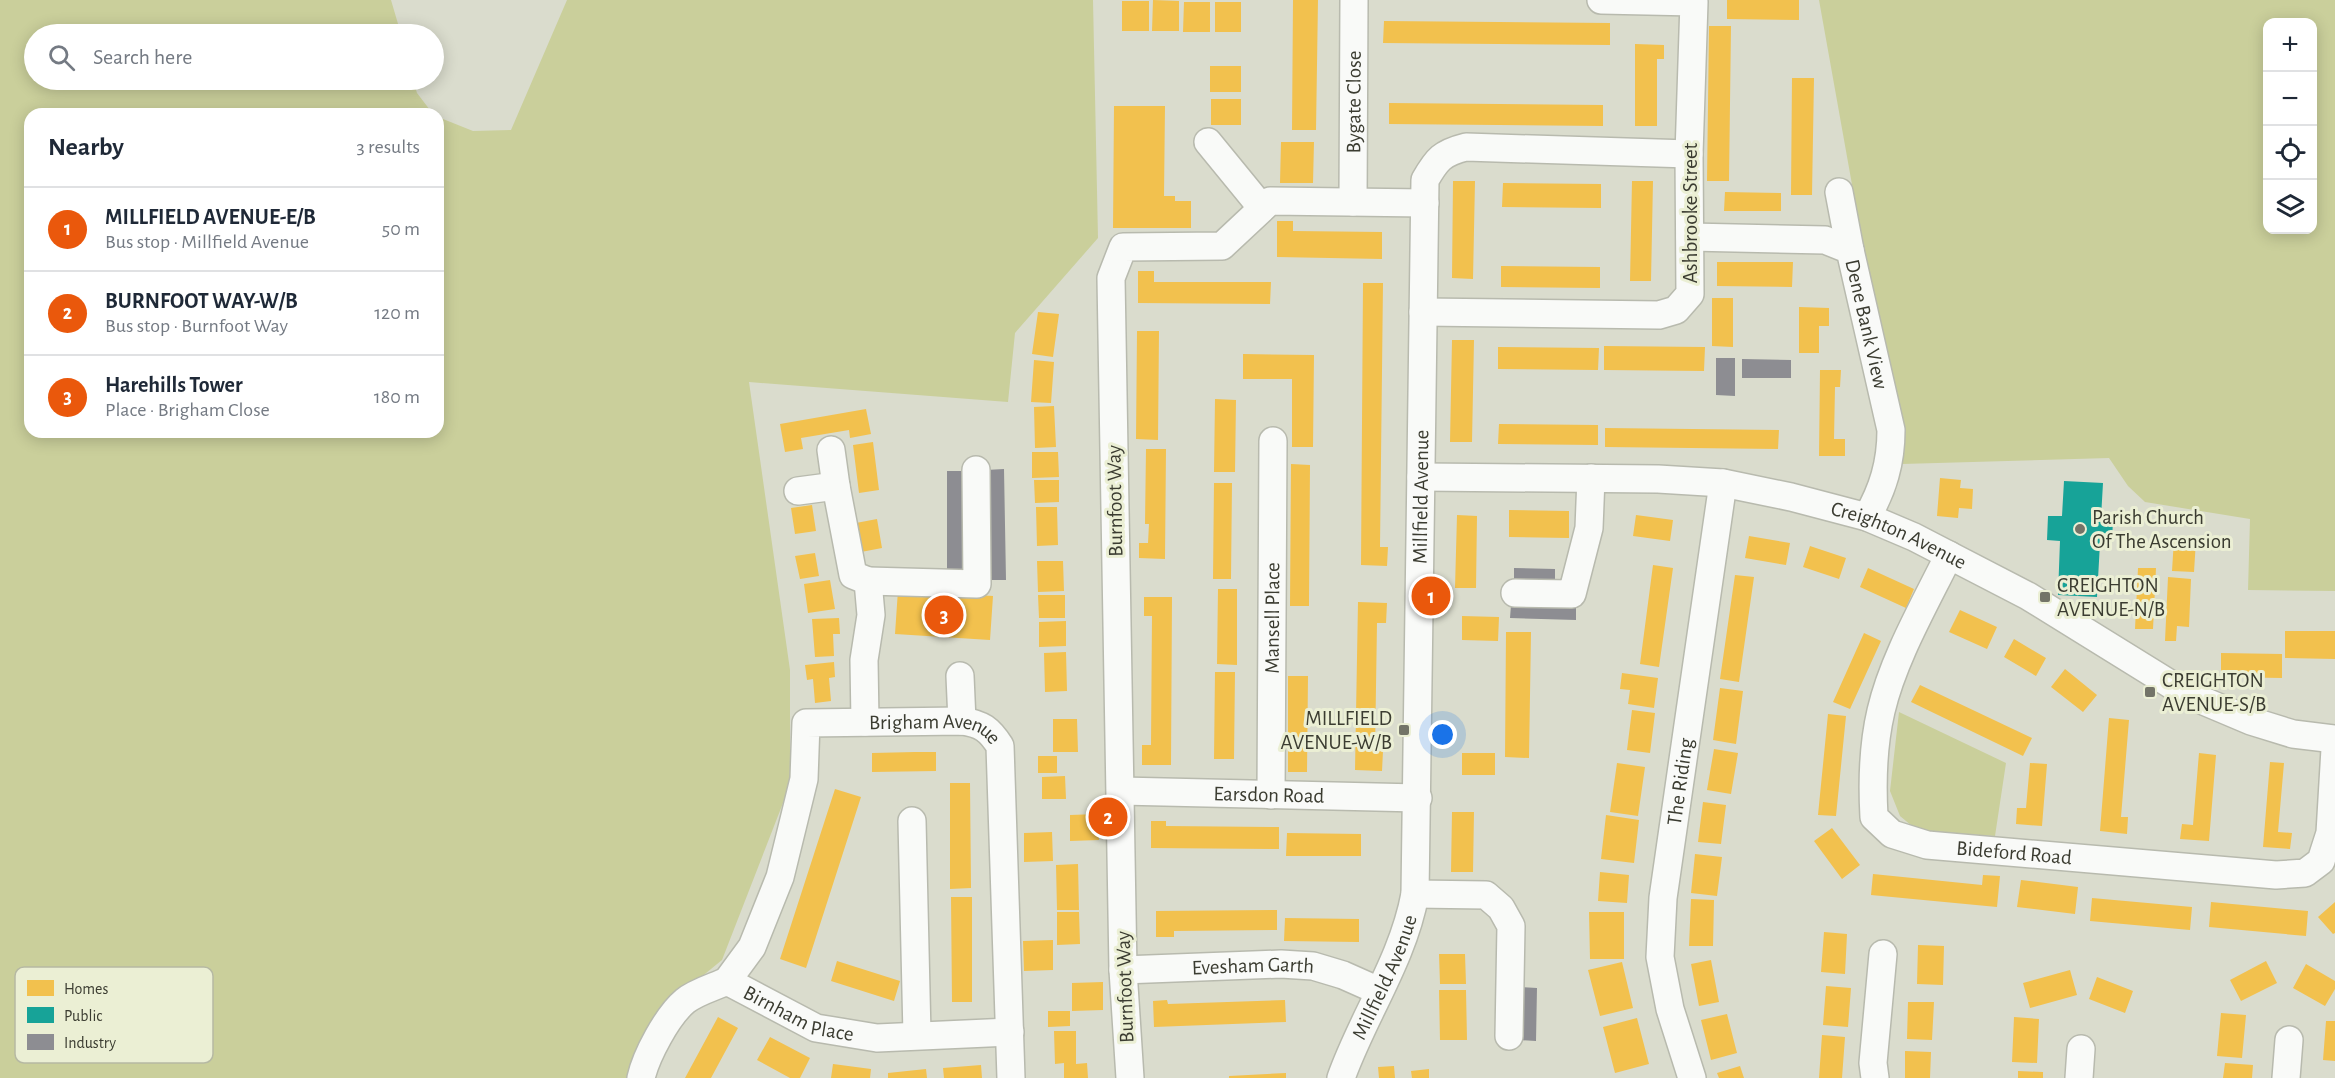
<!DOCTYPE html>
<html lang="en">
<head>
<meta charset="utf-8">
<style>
  :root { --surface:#fff; --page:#f6f6f7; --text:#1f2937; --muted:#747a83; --line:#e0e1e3; --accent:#ea580c }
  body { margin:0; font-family:"Alegreya Sans",sans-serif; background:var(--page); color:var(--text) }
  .controls { position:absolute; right:18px; top:18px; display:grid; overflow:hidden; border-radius:12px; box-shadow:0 3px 15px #0003 }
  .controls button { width:54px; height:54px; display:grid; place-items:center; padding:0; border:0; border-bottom:2px solid var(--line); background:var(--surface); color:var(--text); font:30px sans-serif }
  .you { position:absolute; left:1443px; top:735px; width:21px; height:21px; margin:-15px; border:4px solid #fff; border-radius:50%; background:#1a73e8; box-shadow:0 0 0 9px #1a73e833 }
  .badge { display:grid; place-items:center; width:39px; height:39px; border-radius:50%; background:var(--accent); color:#fff; font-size:20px; font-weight:700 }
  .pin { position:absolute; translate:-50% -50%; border:3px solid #fff; box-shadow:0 2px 6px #0006 }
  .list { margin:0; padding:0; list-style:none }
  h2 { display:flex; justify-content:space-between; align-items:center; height:78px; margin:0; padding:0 24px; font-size:26px }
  h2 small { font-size:20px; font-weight:400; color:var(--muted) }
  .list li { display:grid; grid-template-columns:39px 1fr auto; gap:18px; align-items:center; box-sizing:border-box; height:84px; padding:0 24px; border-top:2px solid var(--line) }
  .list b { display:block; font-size:22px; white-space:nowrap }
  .list p { margin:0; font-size:20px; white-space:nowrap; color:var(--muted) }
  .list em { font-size:20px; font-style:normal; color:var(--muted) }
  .icon { flex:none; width:33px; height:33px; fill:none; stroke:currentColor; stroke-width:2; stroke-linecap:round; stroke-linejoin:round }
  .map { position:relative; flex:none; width:2335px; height:1078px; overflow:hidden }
  .search { position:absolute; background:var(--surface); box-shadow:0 3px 15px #0003; left:24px; top:24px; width:420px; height:66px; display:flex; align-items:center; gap:15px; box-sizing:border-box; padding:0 21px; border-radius:33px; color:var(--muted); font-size:22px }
  .panel { position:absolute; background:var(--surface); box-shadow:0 3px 15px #0003; left:24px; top:108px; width:420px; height:330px; border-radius:18px }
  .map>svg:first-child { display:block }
</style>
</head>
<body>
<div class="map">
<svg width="2335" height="1078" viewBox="0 0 2335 1078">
  <rect width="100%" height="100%" fill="#dadccd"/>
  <path fill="#cacf9b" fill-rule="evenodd" d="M0,0H391L401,34H34V80H413L417,93L433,114H30V432H438V117L473,131L511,130L567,0H1093L1098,238L1015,333L1008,402L749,382L790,670V785L722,960L656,1014L626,1078H0Z
    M1819,0H2335V591L2248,590L2250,519L2145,502L2128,486L2109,458L1902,464ZM2268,22H2312V230H2268Z
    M1899,712L2006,763L1995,836L1918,831L1900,816L1890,791Z"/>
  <path fill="#f2c14e" d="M1153,0L1179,1V31H1152Z
    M1293,0H1318L1316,130H1292Z
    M1727,0H1799V20L1727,19Z
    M1122,1H1149V31H1122Z
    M1184,2H1210V32H1183Z
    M1215,2H1241V32H1215Z
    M1384,21L1610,23V45L1383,43Z
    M1709,26H1731L1729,181H1707Z
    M1635,44L1664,45V59H1657V126H1635Z
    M1210,66H1241V92H1210Z
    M1792,78H1814L1812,195H1791Z
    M1211,99H1241V125H1211Z
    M1389,103L1603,105V126L1389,124Z
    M1114,106H1165L1164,196H1175V201H1191V228H1113Z
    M1281,142H1314L1313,183H1280Z
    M1453,181H1475L1473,279L1452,278Z
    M1632,181H1653L1651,281H1630Z
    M1503,183L1601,184V208L1502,207Z
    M1725,192L1781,193V211H1724Z
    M1277,221H1293V231L1382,232V259L1277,257Z
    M1717,262H1793L1792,287L1717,286Z
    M1501,266L1600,267V288L1501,287Z
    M1138,271H1154V282H1271L1270,304L1138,303Z
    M1363,283H1383L1380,547H1388L1387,566L1361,565Z
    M1712,298H1733V347L1712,346Z
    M1799,307L1829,308V326H1819V353H1799Z
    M1038,312L1059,314L1053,357L1032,354Z
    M1137,331H1159L1158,440L1136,439Z
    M1452,340H1474L1472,442H1450Z
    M1604,346L1705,347L1704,371L1604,370Z
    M1498,347L1599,348L1598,370L1498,369Z
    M1243,354L1314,355L1313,447H1292V379H1243Z
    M1034,360L1054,362L1051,403L1031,402Z
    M1820,370H1841L1840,387H1835L1834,439H1845V456H1819Z
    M1215,399L1236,400L1235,472H1214Z
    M1054,406L1056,447L1035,448L1034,407Z
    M866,409L871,434L850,438L849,430L801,438L803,449L785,452L780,424Z
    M1499,424L1598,425V445L1498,444Z
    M1605,428L1779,430L1778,449L1605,447Z
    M873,442L879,490L859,493L853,445Z
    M1146,449H1166L1165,559L1139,558V543H1148L1149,524H1145Z
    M1032,452H1058L1059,477L1032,478Z
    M1291,464L1310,465L1309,606H1290Z
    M1940,478L1961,480L1960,488L1973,489L1972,509L1959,508L1958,518L1937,516Z
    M1034,480H1059V502L1035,503Z
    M1214,483H1232L1231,579H1213Z
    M812,505L816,531L795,534L791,508Z
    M1036,507H1057L1058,545L1037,546Z
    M1509,510L1569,511V538L1509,537Z
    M1457,515L1477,516L1476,588H1455Z
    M1636,515L1673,520L1670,541L1633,536Z
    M877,519L882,548L861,552L856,523Z
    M1749,536L1790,543L1786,565L1745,558Z
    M2174,539L2196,540L2194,572L2172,571Z
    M1810,546L1846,558L1839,579L1803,567Z
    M815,553L819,576L800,579L795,556Z
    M1037,561H1063L1064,591L1038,592Z
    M1653,565L1673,568L1659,667L1640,664Z
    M1868,568L1914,589L1906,608L1860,587Z
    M2138,568H2156L2153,629H2135Z
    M1735,575L1754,577L1739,682L1720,679Z
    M2168,577L2191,579L2189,627L2177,626L2176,641H2165Z
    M830,580L835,609L808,613L804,584Z
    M1218,589H1237V665L1217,664Z
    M898,590L993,596L990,640L895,634Z
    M1038,595H1065V618H1039Z
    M1144,597H1172L1171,765H1142V745H1151L1152,616H1144Z
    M1358,602L1387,603L1386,623H1377L1375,751H1383L1382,771L1355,770Z
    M1960,610L1997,627L1987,649L1949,632Z
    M1462,616L1499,617L1498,641L1462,640Z
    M839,618L840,634H833L834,656L815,657L812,619Z
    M1066,621V646L1039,647V622Z
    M2285,631H2335V659L2285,658Z
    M1506,632H1531L1529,758L1505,757Z
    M1864,633L1881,641L1850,709L1833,702Z
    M2014,639L2046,658L2036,676L2004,657Z
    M1066,652L1067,691L1045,692L1044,653Z
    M2221,653L2282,654V678L2221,677Z
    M834,662L835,677L829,678L831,701L815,703L813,679L807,680L805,665Z
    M2065,669L2097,695L2083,712L2051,687Z
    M1215,672H1235L1234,759H1214Z
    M1622,673L1658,678L1654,708L1628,704L1630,690L1620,689Z
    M1288,676H1308L1307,772H1288Z
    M1920,685L2032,738L2023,756L1911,702Z
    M1720,688L1743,691L1736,744L1713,740Z
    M1632,710L1655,713L1650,753L1627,750Z
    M1828,714L1846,716L1836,816L1818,815Z
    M2109,718L2129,720L2121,817H2128L2127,834L2100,831Z
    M1053,719H1077L1078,752H1053Z
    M1714,749L1738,753L1731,794L1707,790Z
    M915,752H936V771L872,772V753Z
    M1462,753H1495V775H1462Z
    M2199,753L2216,755L2209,841L2180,839L2182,824L2193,825Z
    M1038,756H1057V773H1038Z
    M2270,762L2284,763L2278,832L2292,833L2290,849L2263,847Z
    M1617,763L1645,767L1638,816L1610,812Z
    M2030,763L2047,764L2042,826L2016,824L2017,808H2026Z
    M1065,776L1066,799H1042V777Z
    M950,783H970L971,888L950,889Z
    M835,789L861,797L806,968L780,959Z
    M1703,802L1726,805L1721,844L1698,842Z
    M1452,812H1474L1473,872H1451Z
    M1098,814L1099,840L1070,841V815Z
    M1606,815L1639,820L1634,863L1601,859Z
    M1151,821H1166V826L1279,827V849L1151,848Z
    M1832,828L1860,865L1842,879L1814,841Z
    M1052,832L1053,861L1024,862V833Z
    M1287,833L1361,834V856H1286Z
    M1695,854L1722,857L1717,896L1691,893Z
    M1078,864L1079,910H1057L1056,865Z
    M1600,872L1629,875L1627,903L1598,901Z
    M1873,874L1982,885L1983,875L2000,876L1997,907L1871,895Z
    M2021,880L2078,887L2075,914L2017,907Z
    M951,897H972V1002H952Z
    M2092,898L2192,907L2190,930L2090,921Z
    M1691,899L1714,900L1713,946H1689Z
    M2211,902L2308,911L2306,936L2209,927Z
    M2335,902V933L2333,934L2318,917Z
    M1277,910V930L1174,931V937H1156V911Z
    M1057,912H1079L1080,944L1057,945Z
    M1589,912H1624V959H1590Z
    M1285,918L1359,919V942L1284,941Z
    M1824,932L1847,934L1845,974L1821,972Z
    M1053,940V970L1024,971L1023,941Z
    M1918,945L1944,946L1943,985L1917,984Z
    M1439,954H1465L1466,984H1440Z
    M1711,960L1719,1002L1699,1006L1691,964Z
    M837,961L900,981L894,1001L831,981Z
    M2266,961L2277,983L2241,1001L2230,980Z
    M1622,962L1633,1008L1600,1016L1588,970Z
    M2306,964L2335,981V989L2325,1006L2293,988Z
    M2070,970L2077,995L2030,1008L2023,983Z
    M2097,977L2133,991L2125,1013L2089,999Z
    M1103,982V1010L1072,1011V983Z
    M1826,986L1851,988L1848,1027L1823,1025Z
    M1439,990H1466L1467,1040H1440Z
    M1167,1000L1168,1004L1285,1000L1286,1022L1154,1027L1153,1001Z
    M1908,1002H1934L1932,1040L1907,1039Z
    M1048,1011H1070V1026L1048,1027Z
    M2221,1013L2246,1015L2242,1058L2217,1056Z
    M1727,1014L1737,1053L1711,1060L1701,1020Z
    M718,1017L738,1028L718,1065L711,1078H685Z
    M2014,1017L2039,1019L2037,1063L2012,1062Z
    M1637,1018L1649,1064L1615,1073L1603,1027Z
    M2326,1021H2335V1061L2323,1060Z
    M1054,1031H1076V1064L1087,1063L1088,1078H1064V1063L1055,1064Z
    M1822,1035L1845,1037L1842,1078H1819Z
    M770,1037L810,1058L800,1078H790L757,1060Z
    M1905,1051L1931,1052L1930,1078H1905Z
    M2225,1063L2253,1065L2252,1078H2223Z
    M833,1064L871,1069L870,1078H831Z
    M981,1065L982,1078H944L943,1068Z
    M1394,1066L1395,1078H1379L1378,1067Z
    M1740,1066L1744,1078H1719L1717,1073Z
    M926,1069L927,1078H888V1073Z
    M1429,1069V1078H1412L1411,1071Z
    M2018,1071L2043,1072V1078H2018Z
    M1286,1073V1078H1229V1076Z"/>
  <path fill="#17a398" d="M2064,481L2103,483L2101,518L2113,519L2112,543H2100L2097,597L2058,595L2060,541L2047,540L2048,516H2062Z"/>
  <path fill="#8d8d92" d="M1716,358H1735V396L1716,395Z
    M1742,359L1791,360V378H1742Z
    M1004,469L1006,580H988L986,470Z
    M947,471H966V570H947Z
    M1514,568L1555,569V584L1514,583Z
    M1511,605L1576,607V620L1510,618Z
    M1521,987L1537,988L1536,1041L1520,1040Z"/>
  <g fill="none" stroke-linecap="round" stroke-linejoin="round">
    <defs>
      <g id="minor">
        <path d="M1208,142L1262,208"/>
        <path d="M1839,192L1850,250"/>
        <path id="s1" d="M1353,202L1354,0"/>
        <path id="s2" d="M1690,237L1825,240L1850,250L1891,430C1891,463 1883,489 1867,517"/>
        <path d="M1423,312L1659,315L1676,310L1690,294L1689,154L1694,2L1601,0"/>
        <path d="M831,450L836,486L853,575L868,581L871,615L864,660L865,722"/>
        <path id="s3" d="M1421,477L1658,479L1723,483L1791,497L1867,517L1914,537L2028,596L2175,687L2206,702L2251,721L2293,734L2335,739"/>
        <path d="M798,491L836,486"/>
        <path id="s4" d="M1949,555C1925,604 1893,659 1881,711C1873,745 1872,782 1874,817L1892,834L1927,845L2276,875L2305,873L2321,861L2330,833L2335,749"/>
        <path d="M868,581L977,584L976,470"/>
        <path d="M1515,593L1572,594L1589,528L1591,478"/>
        <path d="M960,676L962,721"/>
        <path id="s5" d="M1121,791L1418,798"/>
        <path id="s6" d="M1271,795L1273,441"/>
        <path d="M912,821L917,1035"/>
        <path d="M1415,894L1486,895L1501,908L1511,926L1509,1036"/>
        <path id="s7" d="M1123,970L1281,964L1313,966L1343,975L1379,991"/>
        <path id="s8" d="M727,981L752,947L780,877L804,779L806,723L962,721C982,724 989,729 1000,746L1011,1078"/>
        <path id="s9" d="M641,1078C646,1056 667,1016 685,1001C696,992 714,987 727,981L816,1028L877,1038L1010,1032"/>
        <path d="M1130,1078L1123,970L1111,278L1123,247L1222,246L1270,201L1425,203"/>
        <path id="s10" d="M1341,1078C1363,1016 1403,960 1415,894L1425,180C1437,159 1442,153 1466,147L1689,154"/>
        <path id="s11" d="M1692,1078L1670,1009L1660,957L1663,898L1723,483"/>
        <path d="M1875,1078L1873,1063L1883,954"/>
        <path d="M2079,1078L2081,1049"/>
        <path d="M2286,1078L2289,1040"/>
      </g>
    </defs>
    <use href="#minor" stroke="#b8baae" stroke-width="30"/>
    <use href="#minor" stroke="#f9faf8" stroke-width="27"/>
  </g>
  <g fill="#737468" stroke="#ebefd4" stroke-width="2">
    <circle cx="2080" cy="529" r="6"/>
    <rect x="2039" y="591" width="12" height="12" rx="3"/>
    <rect x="2144" y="686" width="12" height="12" rx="3"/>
    <rect x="1398" y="724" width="12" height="12" rx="3"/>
  </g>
  <g text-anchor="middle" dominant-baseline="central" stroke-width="6" stroke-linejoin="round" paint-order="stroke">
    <g font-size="21" fill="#3b3c31" stroke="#ebefd4">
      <text stroke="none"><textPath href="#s1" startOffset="100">Bygate Close</textPath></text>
      <text transform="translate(1690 213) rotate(-90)">Ashbrooke Street</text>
      <text stroke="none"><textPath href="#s2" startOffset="238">Dene Bank View</textPath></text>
      <text stroke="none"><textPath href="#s10" startOffset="596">Millfield Avenue</textPath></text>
      <text transform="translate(1115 501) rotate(-91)">Burnfoot Way</text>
      <text stroke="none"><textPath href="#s3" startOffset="486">Creighton Avenue</textPath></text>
      <text stroke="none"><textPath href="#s6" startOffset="177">Mansell Place</textPath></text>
      <text stroke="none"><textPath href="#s8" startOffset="405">Brigham Avenue</textPath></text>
      <text stroke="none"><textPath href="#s11" startOffset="302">The Riding</textPath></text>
      <text stroke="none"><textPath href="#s5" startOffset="148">Earsdon Road</textPath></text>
      <text stroke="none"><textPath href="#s4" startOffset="426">Bideford Road</textPath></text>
      <text stroke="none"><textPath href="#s7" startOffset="130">Evesham Garth</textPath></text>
      <text stroke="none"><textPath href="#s10" startOffset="110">Millfield Avenue</textPath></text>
      <text transform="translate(1125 987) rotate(-92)">Burnfoot Way</text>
      <text stroke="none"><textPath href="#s9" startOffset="216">Birnham Place</textPath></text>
    </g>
    <g font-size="21" fill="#3b3c31" stroke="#ebefd4" text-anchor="start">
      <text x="2092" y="517">Parish Church<tspan x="2092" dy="24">Of The Ascension</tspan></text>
      <text x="2057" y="585">CREIGHTON<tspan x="2057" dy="24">AVENUE-N/B</tspan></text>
      <text x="2162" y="680">CREIGHTON<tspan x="2162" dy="24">AVENUE-S/B</tspan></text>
      <text x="1392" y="718" text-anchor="end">MILLFIELD<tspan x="1392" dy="24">AVENUE-W/B</tspan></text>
    </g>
  </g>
  <rect x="15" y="967" width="198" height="96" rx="9" fill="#ebefd4" stroke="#b6b9a3" stroke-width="1.5"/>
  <rect x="27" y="980" width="27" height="16" fill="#f2c14e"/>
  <rect x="27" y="1007" width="27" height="16" fill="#17a398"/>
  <rect x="27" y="1034" width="27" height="16" fill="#8d8d92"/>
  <g font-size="16" fill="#3b3c31">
    <text x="64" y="994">Homes</text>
    <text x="64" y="1021">Public</text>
    <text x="64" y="1048">Industry</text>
  </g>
</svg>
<div class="controls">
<button>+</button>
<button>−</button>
<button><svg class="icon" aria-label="locate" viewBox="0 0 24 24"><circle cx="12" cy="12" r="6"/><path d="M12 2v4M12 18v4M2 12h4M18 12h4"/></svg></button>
<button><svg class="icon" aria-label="layers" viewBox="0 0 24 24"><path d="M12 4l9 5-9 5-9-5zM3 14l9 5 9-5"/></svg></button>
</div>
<div class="you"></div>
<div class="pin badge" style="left:1431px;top:596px">1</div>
<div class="pin badge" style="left:1108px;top:817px">2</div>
<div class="pin badge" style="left:944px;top:615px">3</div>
<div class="search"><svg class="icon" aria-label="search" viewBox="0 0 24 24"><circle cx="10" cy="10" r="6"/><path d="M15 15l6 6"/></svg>Search here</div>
<section class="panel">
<h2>Nearby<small>3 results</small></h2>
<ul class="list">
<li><span class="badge">1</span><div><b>MILLFIELD AVENUE-E/B</b><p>Bus stop · Millfield Avenue</p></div><em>50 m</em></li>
<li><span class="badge">2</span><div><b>BURNFOOT WAY-W/B</b><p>Bus stop · Burnfoot Way</p></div><em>120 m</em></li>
<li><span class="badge">3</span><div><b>Harehills Tower</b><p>Place · Brigham Close</p></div><em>180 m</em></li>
</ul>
</section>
</div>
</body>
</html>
